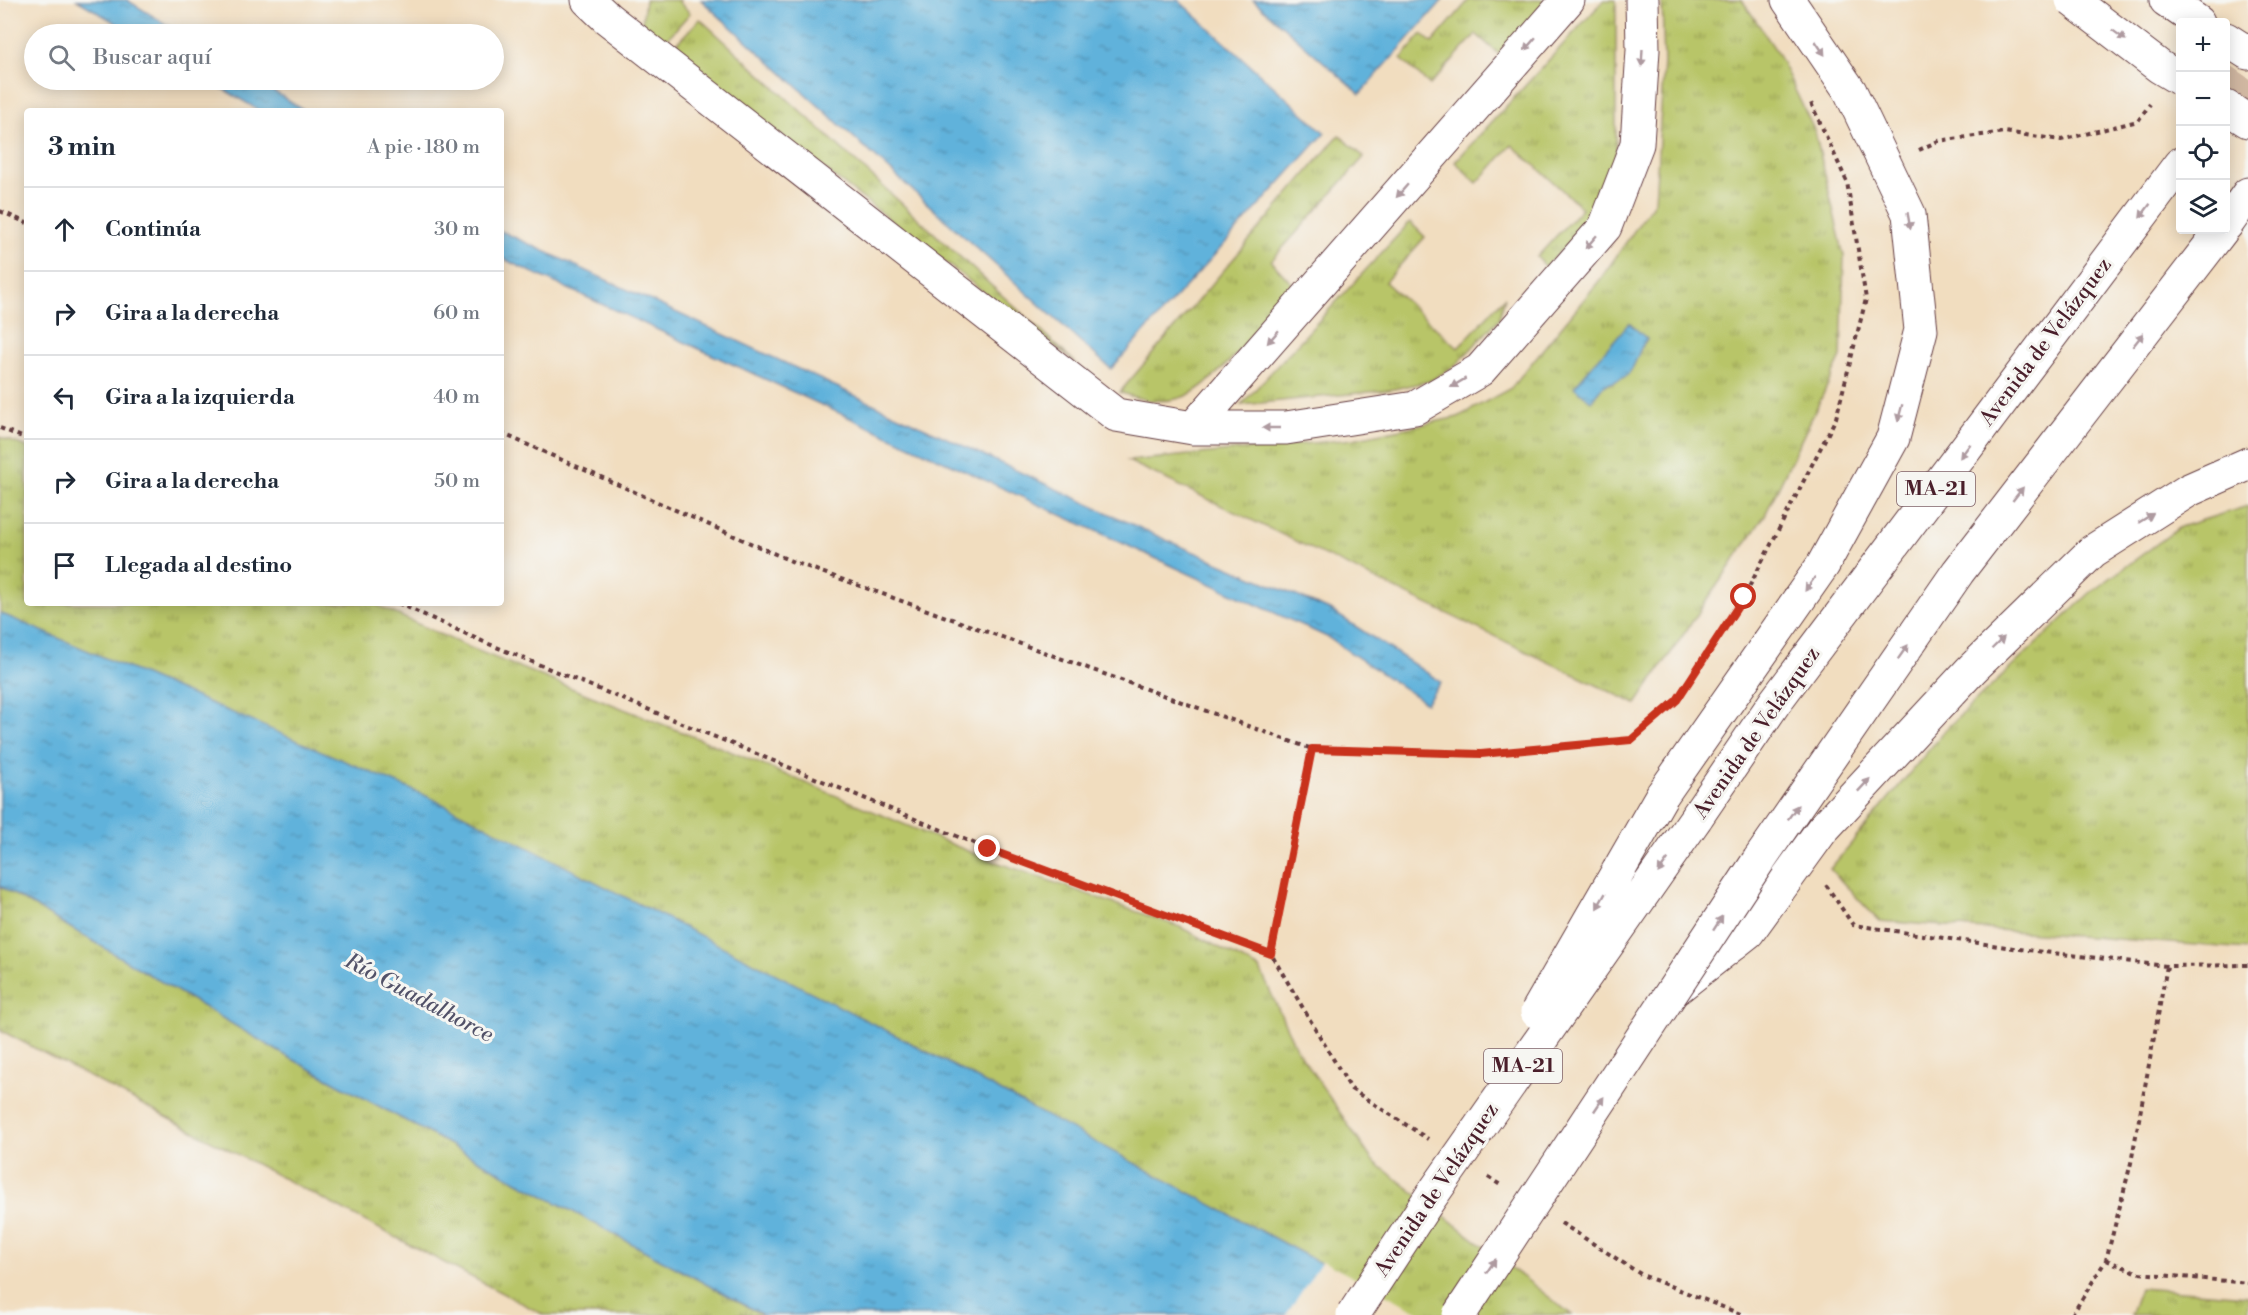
<!DOCTYPE html>
<html lang="es">
<head>
<meta charset="utf-8">
<style>
  :root { --surface:#fff; --page:#f6f6f7; --text:#1f2937; --muted:#747a83; --line:#e0e1e3 }
  body { margin:0; font-family:"Libre Bodoni",serif; background:var(--page); color:var(--text) }
  .controls { position:absolute; right:18px; top:18px; display:grid; overflow:hidden; border-radius:6px; box-shadow:0 3px 15px #0003 }
  .controls button { width:54px; height:54px; display:grid; place-items:center; padding:0; border:0; border-bottom:2px solid var(--line); background:var(--surface); color:var(--text); font:30px sans-serif }
  .stop { position:absolute; width:18px; height:18px; margin:-14px; border:4px solid #c8321e; border-radius:50%; background:#fff }
  .stop.end { background:#c8321e; border-color:#fff; box-shadow:0 2px 6px #0008 }
  .list { margin:0; padding:0; list-style:none }
  h2 { display:flex; justify-content:space-between; align-items:center; height:78px; margin:0; padding:0 24px; font-size:26px }
  h2 small { font-size:20px; font-weight:400; color:var(--muted) }
  .list li { display:grid; grid-template-columns:39px 1fr auto; gap:18px; align-items:center; box-sizing:border-box; height:84px; padding:0 24px; border-top:2px solid var(--line) }
  .list b { display:block; font-size:22px; white-space:nowrap }
  .list em { font-size:20px; font-style:normal; color:var(--muted) }
  .icon { flex:none; width:33px; height:33px; fill:none; stroke:currentColor; stroke-width:2; stroke-linecap:round; stroke-linejoin:round }
  .map { position:relative; flex:none; width:2248px; height:1315px; overflow:hidden }
  .search { position:absolute; background:var(--surface); box-shadow:0 3px 15px #0003; left:24px; top:24px; width:480px; height:66px; display:flex; align-items:center; gap:15px; box-sizing:border-box; padding:0 21px; border-radius:33px; color:var(--muted); font-size:22px }
  .panel { position:absolute; background:var(--surface); box-shadow:0 3px 15px #0003; left:24px; top:108px; width:480px; height:498px; border-radius:6px }
  .map>svg:first-child { display:block }
</style>
</head>
<body>
<div class="map">
<svg width="2248" height="1315" viewBox="0 0 2248 1315">
  <defs>
    <pattern id="grass-tufts" width="24" height="20" patternUnits="userSpaceOnUse" patternTransform="scale(1.5)"><rect width="24" height="20" fill="#b8c567"/><path d="M3 7l-1-3M5 7V3M7 7l1-3M15 17l-1-3M17 17v-4M19 17l1-3" fill="none" stroke="#989f55"/></pattern>
    <pattern id="water-ripples" width="26" height="14" patternUnits="userSpaceOnUse" patternTransform="scale(1.5)"><rect width="26" height="14" fill="#60b2db"/><path d="M2 4q2-2 4 0t4 0M15 11q2-2 4 0t4 0" fill="none" stroke="#5190b2"/></pattern>
  </defs>
  <rect width="100%" height="100%" fill="#f6f6f2"/>
  <filter id="ink" filterUnits="userSpaceOnUse"><feTurbulence type="fractalNoise" baseFrequency=".0167" numOctaves="2"/><feDisplacementMap in="SourceGraphic" scale="12" xChannelSelector="R" yChannelSelector="G"/><feConvolveMatrix kernelMatrix="1 2 1 2 8 2 1 2 1" color-interpolation-filters="sRGB"/></filter>
  <filter id="wash" filterUnits="userSpaceOnUse"><feTurbulence type="fractalNoise" baseFrequency=".008" numOctaves="4" result="noise"/><feDisplacementMap in="SourceGraphic" scale="24" xChannelSelector="R" yChannelSelector="G"/><feGaussianBlur stdDeviation="1.35" result="paint"/><feColorMatrix in="noise" values="0 0 0 0 0 0 0 0 0 0 0 0 0 0 0 0 0 1.4 0 .05"/><feComposite in="paint" operator="in"/></filter>
  <g filter="url(#wash)">
    <rect width="100%" height="100%" fill="#f1ddbf"/>
    <path fill="url(#grass-tufts)" stroke="#817249" stroke-width="1.5" fill-rule="evenodd" d="M645,0H680L679,2L690,13L660,47L642,24Z
      M1469,0H1552L1501,56L1476,34L1430,85L1401,59L1422,34L1432,43Z
      M1604,0H1616V169L1592,218L1546,267L1537,257L1582,208L1512,145L1477,183L1455,162Z
      M1662,0H1742L1777,52L1815,132L1844,256L1841,357L1765,515L1636,704L1128,461L1353,439L1458,417L1511,388L1599,281L1655,201L1664,62ZM1629,323L1647,340C1639,347 1639,352 1635,361C1630,374 1617,382 1604,385Z
      M700,19L1077,364L670,50Z
      M1339,135L1364,157L1271,261L1295,287C1270,315 1215,386 1183,397C1163,404 1138,400 1120,392Z
      M1410,222L1425,237L1385,282L1458,348L1505,297L1499,319L1456,365L1430,381L1389,390L1241,405Z
      M0,437L27,447V603H372L468,647L727,750L982,857L1180,927L1260,969L1296,1048L1372,1160L1572,1315H1417L905,1040L0,614Z
      M2248,506V949L1879,921L1830,869L1948,727L2090,593L2180,527Z
      M0,886L283,1054L763,1315H544L0,1030Z
      M2140,1288L2248,1296V1315H2130Z"/>
    <path fill="url(#water-ripples)" stroke="#556883" stroke-width="1.5" d="M77,0H127L182,34H134Z
      M701,0H1178L1325,133L1111,369Z
      M1253,0H1443L1360,94Z
      M208,80H255L306,111H260Z
      M501,231L1166,540L1332,611L1441,682L1426,703L1327,637L512,263L501,257Z
      M1629,323L1647,339C1637,350 1638,362 1629,373C1622,382 1612,380 1604,386C1599,389 1595,396 1591,401L1574,387Z
      M0,613L431,798L905,1040L1417,1315H763L283,1054L0,886Z"/>
    <path fill="#f1ddbf" d="M1322,1261L1419,1312L1420,1315H1286Z"/>
  </g>
  <g filter="url(#ink)">
    <g fill="none" stroke-linecap="round" stroke-linejoin="round">
      <path stroke="#d0b7a1" stroke-width="33" stroke-dasharray="33 16" stroke-linecap="butt" d="M2226,103L2248,72"/>
      <defs>
        <path id="minor" d="M588,0L607,18L1116,415L1193,428H1286L1415,408L1480,370L1605,227L1637,144L1643,50L1642,0
          M1193,428L1568,0"/>
        <path id="major" d="M2166,0L2198,22
          M2226,39L2248,53
          M2226,107L2248,121"/>
        <path id="highway" d="M2226,225L2248,194
          M1662,795L1823,565L1893,438L1921,330L1909,214L1850,91L1788,0
          M1696,818L1775,702L2180,164
          M1759,860L1958,572L2222,230
          M1677,988L1748,932L1822,830L1971,670L2093,551L2189,490L2248,464"/>
      </defs>
      <use href="#minor" stroke="#633c41" stroke-width="35"/>
      <use href="#major" stroke="#633c41" stroke-width="35"/>
      <use href="#highway" stroke="#633c41" stroke-width="35"/>
      <path stroke="#633c41" stroke-width="4" stroke-dasharray="4.5 4.5" stroke-linecap="butt" d="M1919,150L1938,141L2004,132L2061,140L2138,121L2150,104
        M0,211L27,223
        M0,428L27,439
        M501,433L791,561L1312,749L1481,754L1631,740L1677,700L1744,597L1836,418L1866,299L1847,182L1811,103
        M398,603L484,642L988,849L1271,954L1351,1089L1428,1139
        M1826,885L1853,925L2027,950L2167,966L2248,965
        M1271,954L1312,749
        M1488,1177L1502,1186
        M1561,1223L1642,1275L1743,1315
        M2106,1260L2139,1273L2248,1283
        M2072,1315L2106,1260L2131,1163L2167,966"/>
      <use href="#minor" stroke="#fff" stroke-width="33"/>
      <use href="#major" stroke="#fff" stroke-width="33"/>
      <use href="#highway" stroke="#fff" stroke-width="33"/>
      <defs>
        <path id="major-bridge" d="M2072,0L2160,67L2180,79"/>
        <path id="highway-bridge" d="M1537,1012L1662,795
          M1353,1315L1430,1198L1696,818
          M1459,1315L1759,860"/>
      </defs>
      <use href="#major-bridge" stroke="#633c41" stroke-width="35" stroke-linecap="butt"/>
      <use href="#highway-bridge" stroke="#633c41" stroke-width="35" stroke-linecap="butt"/>
      <use href="#major-bridge" stroke="#fff" stroke-width="33"/>
      <use href="#highway-bridge" stroke="#fff" stroke-width="33"/>
    </g>
    <defs><path id="oneway-solid" d="M-6-.8H1V-3.2L6.5 0L1 3.2V.8H-6Z" transform="scale(1.5)"/></defs>
    <g fill="#ae9aa0">
      <use href="#oneway-solid" transform="translate(2119 35) rotate(37)"/>
      <use href="#oneway-solid" transform="translate(1530 44) rotate(131)"/>
      <use href="#oneway-solid" transform="translate(1820 48) rotate(56)"/>
      <use href="#oneway-solid" transform="translate(1642 58) rotate(93)"/>
      <use href="#oneway-solid" transform="translate(1402 191) rotate(131)"/>
      <use href="#oneway-solid" transform="translate(2145 211) rotate(127)"/>
      <use href="#oneway-solid" transform="translate(1909 221) rotate(80)"/>
      <use href="#oneway-solid" transform="translate(1591 242) rotate(131)"/>
      <use href="#oneway-solid" transform="translate(1273 337) rotate(131)"/>
      <use href="#oneway-solid" transform="translate(2138 340) rotate(-52)"/>
      <use href="#oneway-solid" transform="translate(1458 383) rotate(149)"/>
      <use href="#oneway-solid" transform="translate(1900 413) rotate(105)"/>
      <use href="#oneway-solid" transform="translate(1271 428) rotate(180)"/>
      <use href="#oneway-solid" transform="translate(1965 451) rotate(127)"/>
      <use href="#oneway-solid" transform="translate(2018 494) rotate(-52)"/>
      <use href="#oneway-solid" transform="translate(2146 518) rotate(-32)"/>
      <use href="#oneway-solid" transform="translate(1810 584) rotate(125)"/>
      <use href="#oneway-solid" transform="translate(1998 643) rotate(-44)"/>
      <use href="#oneway-solid" transform="translate(1903 652) rotate(-55)"/>
      <use href="#oneway-solid" transform="translate(1864 785) rotate(-47)"/>
      <use href="#oneway-solid" transform="translate(1793 812) rotate(-55)"/>
      <use href="#oneway-solid" transform="translate(1663 866) rotate(125)"/>
      <use href="#oneway-solid" transform="translate(1601 901) rotate(120)"/>
      <use href="#oneway-solid" transform="translate(1718 923) rotate(-57)"/>
      <use href="#oneway-solid" transform="translate(1599 1104) rotate(-56)"/>
      <use href="#oneway-solid" transform="translate(1491 1266) rotate(-56)"/>
    </g>
  </g>
  <g fill="none" stroke-linecap="round" stroke-linejoin="round" filter="url(#ink)">
    <path stroke="#c8321e" stroke-width="8" d="M988,849L1271,954L1312,749L1481,754L1631,740L1677,700L1744,597"/>
  </g>
  <g text-anchor="middle" dominant-baseline="central" stroke-width="6" stroke-linejoin="round" paint-order="stroke">
    <g fill="#f6f6f2" stroke="#7e6067" stroke-width="1.5">
      <rect x="1897" y="472" width="78" height="34" rx="4.5"/>
      <rect x="1484" y="1049" width="78" height="34" rx="4.5"/>
    </g>
    <g font-size="20" font-weight="bold" fill="#4a1f2b">
      <text x="1936" y="489">MA-21</text>
      <text x="1523" y="1066">MA-21</text>
    </g>
    <g font-size="21" fill="#4a1f2b" stroke="#f6f6f2">
      <text transform="translate(2046 342) rotate(-53)">Avenida de Velázquez</text>
      <text transform="translate(1757 733) rotate(-55)">Avenida de Velázquez</text>
      <text transform="translate(1437 1190) rotate(-56)">Avenida de Velázquez</text>
    </g>
    <g font-size="22" font-style="italic" fill="#525269" stroke="#f6f6f2">
      <text transform="translate(419 998) rotate(28)">Río Guadalhorce</text>
    </g>
  </g>
</svg>
<div class="controls">
<button>+</button>
<button>−</button>
<button><svg class="icon" aria-label="locate" viewBox="0 0 24 24"><circle cx="12" cy="12" r="6"/><path d="M12 2v4M12 18v4M2 12h4M18 12h4"/></svg></button>
<button><svg class="icon" aria-label="layers" viewBox="0 0 24 24"><path d="M12 4l9 5-9 5-9-5zM3 14l9 5 9-5"/></svg></button>
</div>
<div class="stop" style="left:1744px;top:597px"></div>
<div class="stop end" style="left:988px;top:849px"></div>
<div class="search"><svg class="icon" aria-label="search" viewBox="0 0 24 24"><circle cx="10" cy="10" r="6"/><path d="M15 15l6 6"/></svg>Buscar aquí</div>
<section class="panel">
<h2>3 min<small>A pie · 180 m</small></h2>
<ul class="list">
<li><svg class="icon" aria-label="ahead" viewBox="0 0 24 24"><path d="M12 20V5M6 11l6-6 6 6"/></svg><div><b>Continúa</b></div><em>30 m</em></li>
<li><svg class="icon" aria-label="right" viewBox="0 0 24 24"><path d="M7 20v-9h11M14 6l5 5-5 5"/></svg><div><b>Gira a la derecha</b></div><em>60 m</em></li>
<li><svg class="icon" aria-label="left" viewBox="0 0 24 24"><path d="M17 20v-9H6M10 6l-5 5 5 5"/></svg><div><b>Gira a la izquierda</b></div><em>40 m</em></li>
<li><svg class="icon" aria-label="right" viewBox="0 0 24 24"><path d="M7 20v-9h11M14 6l5 5-5 5"/></svg><div><b>Gira a la derecha</b></div><em>50 m</em></li>
<li><svg class="icon" aria-label="arrive" viewBox="0 0 24 24"><path d="M6 21V4h12l-3 4 3 4H6"/></svg><div><b>Llegada al destino</b></div></li>
</ul>
</section>
</div>
</body>
</html>
